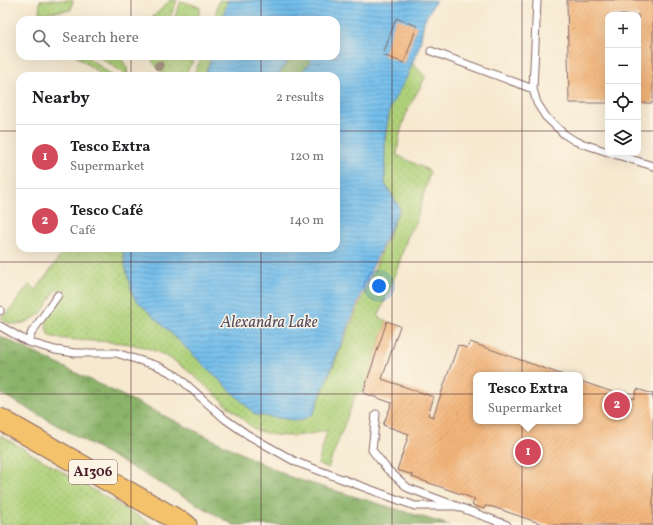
<!DOCTYPE html>
<html lang="en">
<head>
<meta charset="utf-8">
<style>
  :root { --surface:#fff; --page:#f2f2f2; --text:#202124; --muted:#757577; --line:#e0e0e0; --accent:#d1495b }
  body { margin:0; font-family:Vollkorn,serif; background:var(--page); color:var(--text) }
  .controls { position:absolute; right:12px; top:12px; display:grid; overflow:hidden; border-radius:8px; box-shadow:0 4px 16px #0002 }
  .controls button { width:36px; height:36px; display:grid; place-items:center; padding:0; border:0; border-bottom:1px solid var(--line); background:var(--surface); color:var(--text); font:20px sans-serif }
  .you { position:absolute; left:379px; top:286px; width:14px; height:14px; margin:-10px; border:3px solid #fff; border-radius:50%; background:#1a73e8; box-shadow:0 0 0 6px #1a73e833 }
  .badge { display:grid; place-items:center; width:26px; height:26px; border-radius:50%; background:var(--accent); color:#fff; font-size:13px; font-weight:700 }
  .pin { position:absolute; translate:-50% -50%; border:2px solid #fff; box-shadow:0 1px 4px #0006 }
  .popup { position:absolute; left:473px; top:372px; width:110px; height:52px; box-sizing:border-box; display:grid; place-content:center; border-radius:8px; background:var(--surface); filter:drop-shadow(0 1px 3px #0005); font-size:13px; white-space:nowrap; color:var(--muted) }
  .popup b { font-size:15px; color:var(--text) }
  .popup::after { content:''; position:absolute; left:50%; top:100%; margin-left:-8px; border:8px solid transparent; border-top-color:var(--surface) }
  .list { margin:0; padding:0; list-style:none }
  h2 { display:flex; justify-content:space-between; align-items:center; height:52px; margin:0; padding:0 16px; font-size:17px }
  h2 small { font-size:13px; font-weight:400; color:var(--muted) }
  .list li { display:grid; grid-template-columns:26px 1fr auto; gap:12px; align-items:center; box-sizing:border-box; height:64px; padding:0 16px; border-top:1px solid var(--line) }
  .list b { display:block; font-size:15px; white-space:nowrap }
  .list p { margin:0; font-size:13px; white-space:nowrap; color:var(--muted) }
  .list em { font-size:13px; font-style:normal; color:var(--muted) }
  .icon { flex:none; width:22px; height:22px; fill:none; stroke:currentColor; stroke-width:2; stroke-linecap:round; stroke-linejoin:round }
  .map { position:relative; flex:none; width:653px; height:525px; overflow:hidden }
  .search { position:absolute; background:var(--surface); box-shadow:0 4px 16px #0002; left:16px; top:16px; width:324px; height:44px; display:flex; align-items:center; gap:10px; box-sizing:border-box; padding:0 14px; border-radius:12px; color:var(--muted); font-size:15px }
  .panel { position:absolute; background:var(--surface); box-shadow:0 4px 16px #0002; left:16px; top:72px; width:324px; height:180px; border-radius:12px }
  .map>svg:first-child { display:block }
</style>
</head>
<body>
<div class="map">
<svg width="653" height="525" viewBox="0 0 653 525">
  <defs>
    <pattern id="grass-dots" width="8" height="8" patternUnits="userSpaceOnUse"><rect width="8" height="8" fill="#afd17a"/><path d="M2 2h.1M6 6h.1" fill="none" stroke="#98b36a" stroke-width="1.8" stroke-linecap="round"/></pattern>
    <pattern id="forest-crowns" width="20" height="18" patternUnits="userSpaceOnUse"><rect width="20" height="18" fill="#8bb36a"/><path d="M2 6a3 3 0 1 1 6 0M12 15a3 3 0 1 1 6 0" fill="none" stroke="#749157"/></pattern>
    <pattern id="park-tufts" width="24" height="20" patternUnits="userSpaceOnUse"><rect width="24" height="20" fill="#afd17a"/><path d="M3 7l-1-3M5 7V3M7 7l1-3M15 17l-1-3M17 17v-4M19 17l1-3" fill="none" stroke="#98b36a"/></pattern>
    <pattern id="water-rules" width="6" height="5" patternUnits="userSpaceOnUse"><rect width="6" height="5" fill="#72beec"/><path d="M0 2.5h6" fill="none" stroke="#609abf"/></pattern>
    <pattern id="building-hatch" width="6" height="6" patternUnits="userSpaceOnUse"><rect width="6" height="6" fill="#f3b57a"/><path d="M-1 1l2-2M0 6l6-6M5 7l2-2" fill="none" stroke="#d29b6a"/></pattern>
  </defs>
  <rect width="100%" height="100%" fill="#fcf5e5"/>
  <filter id="ink" filterUnits="userSpaceOnUse"><feTurbulence type="fractalNoise" baseFrequency=".025" numOctaves="2"/><feDisplacementMap in="SourceGraphic" scale="8" xChannelSelector="R" yChannelSelector="G"/><feConvolveMatrix kernelMatrix="1 2 1 2 8 2 1 2 1" color-interpolation-filters="sRGB"/></filter>
  <filter id="wash" filterUnits="userSpaceOnUse"><feTurbulence type="fractalNoise" baseFrequency=".012" numOctaves="4" result="noise"/><feDisplacementMap in="SourceGraphic" scale="16" xChannelSelector="R" yChannelSelector="G"/><feGaussianBlur stdDeviation="0.9" result="paint"/><feColorMatrix in="noise" values="0 0 0 0 0 0 0 0 0 0 0 0 0 0 0 0 0 1.4 0 .05"/><feComposite in="paint" operator="in"/></filter>
  <g filter="url(#wash)">
    <rect width="100%" height="100%" fill="#f6e9d0"/>
    <path fill="url(#grass-dots)" stroke="#7c7852" d="M40,0H73L71,10L39,13Z
      M170,0H177L171,15V20H150Z
      M219,0L228,1L222,20H214Z
      M76,56H86L113,76H103Z
      M98,56H120L127,68L128,76Z
      M152,56H196L184,76C163,76 162,74 150,58Z
      M203,56H212L204,76H192Z
      M412,63L426,77C409,106 400,121 397,155L430,171L416,223L409,232L395,276L378,317L387,321L363,393L356,394L328,468L318,464L327,430C305,436 282,439 259,431C252,429 245,421 240,416C214,396 191,368 162,354C125,336 87,345 49,336C40,318 54,308 65,295L56,289C51,296 47,306 41,313C30,322 13,330 1,318L5,313L7,314L29,285L36,290L66,248H125L123,252L135,298L256,415L313,414L400,208L385,184V139L390,107Z
      M0,435L153,525H0Z"/>
    <path fill="url(#forest-crowns)" stroke="#6a694a" d="M292,56H311L310,63L300,76H277Z
      M0,336L290,477L449,525H234L0,393Z"/>
    <path fill="url(#park-tufts)" stroke="#7c7852" d="M181,1L200,7L199,15L193,20H176L175,16Z"/>
    <path fill="url(#water-rules)" stroke="#5e6e8c" d="M228,0H436L424,21L420,44L407,77L390,107L385,139V184L400,208L371,270L313,414L300,421L256,415L134,298L126,270L123,252L125,248H336V76L299,75L310,63L311,56H336V20H222Z
      M212,56H292L277,76H204Z"/>
    <g id="blocks">
      <path fill="url(#building-hatch)" d="M567,0H653V103H638V15H608V103H569Z
        M396,18L417,26L404,63L383,55Z
        M387,321L400,326L382,379L434,397L428,415L433,417L458,345L467,348L470,342L563,375H476V421H580V381L634,399L637,389L653,394V525H545L493,507L485,506L484,509L472,505L475,499L412,477L413,475L397,470L409,434L383,425L392,403L363,393Z"/>
    </g>
  </g>
  <g filter="url(#ink)">
    <use href="#blocks" fill-opacity="0" stroke="#866665" stroke-width="1"/>
    <g fill="none" stroke-linecap="round" stroke-linejoin="round">
      <defs>
        <path id="service" d="M537,0L533,89L537,103L546,117L564,134L575,141L608,152
          M431,51L533,89
          M611,153L653,166
          M0,311V310
          M0,326L28,342L55,350L75,353H116L158,366L177,376L225,419L248,435L296,462L415,506H454
          M28,342L32,332L58,295
          M376,414L372,450L387,469L408,488L507,525"/>
        <path id="primary" d="M0,419L186,525"/>
      </defs>
      <use href="#service" stroke="#866665" stroke-width="9"/>
      <use href="#primary" stroke="#866665" stroke-width="23"/>
      <use href="#service" stroke="#fff" stroke-width="7"/>
      <use href="#primary" stroke="#f4c26a" stroke-width="21"/>
    </g>
    <circle fill="#a89782" cx="159" cy="66" r="5"/>
  </g>
  <path fill="none" stroke="#4a1f2b" stroke-width="1" stroke-opacity="0.55" d="M131,0V20M261,0V20M392,0V525M522,0V525M131,56V76M261,56V76M0,131H20M336,131H608M638,131H653M131,248V525M261,248V525M0,262H653M0,394H653"/>
  <g text-anchor="middle" dominant-baseline="central" stroke-width="3" stroke-linejoin="round" paint-order="stroke">
    <rect fill="#fcf5e5" stroke="#7f5f63" stroke-width="1" x="69" y="460" width="48" height="24" rx="3"/>
    <g font-size="14" font-weight="bold" fill="#4a1f2b">
      <text x="93" y="472">A1306</text>
    </g>
    <g font-size="16" font-style="italic" fill="#564f65" stroke="#fcf5e5">
      <text x="269" y="323">Alexandra Lake</text>
    </g>
  </g>
</svg>
<div class="controls">
<button>+</button>
<button>−</button>
<button><svg class="icon" aria-label="locate" viewBox="0 0 24 24"><circle cx="12" cy="12" r="6"/><path d="M12 2v4M12 18v4M2 12h4M18 12h4"/></svg></button>
<button><svg class="icon" aria-label="layers" viewBox="0 0 24 24"><path d="M12 4l9 5-9 5-9-5zM3 14l9 5 9-5"/></svg></button>
</div>
<div class="you"></div>
<div class="pin badge" style="left:528px;top:452px">1</div>
<div class="popup"><b>Tesco Extra</b>Supermarket</div>
<div class="pin badge" style="left:617px;top:405px">2</div>
<div class="search"><svg class="icon" aria-label="search" viewBox="0 0 24 24"><circle cx="10" cy="10" r="6"/><path d="M15 15l6 6"/></svg>Search here</div>
<section class="panel">
<h2>Nearby<small>2 results</small></h2>
<ul class="list">
<li><span class="badge">1</span><div><b>Tesco Extra</b><p>Supermarket</p></div><em>120 m</em></li>
<li><span class="badge">2</span><div><b>Tesco Café</b><p>Café</p></div><em>140 m</em></li>
</ul>
</section>
</div>
</body>
</html>
